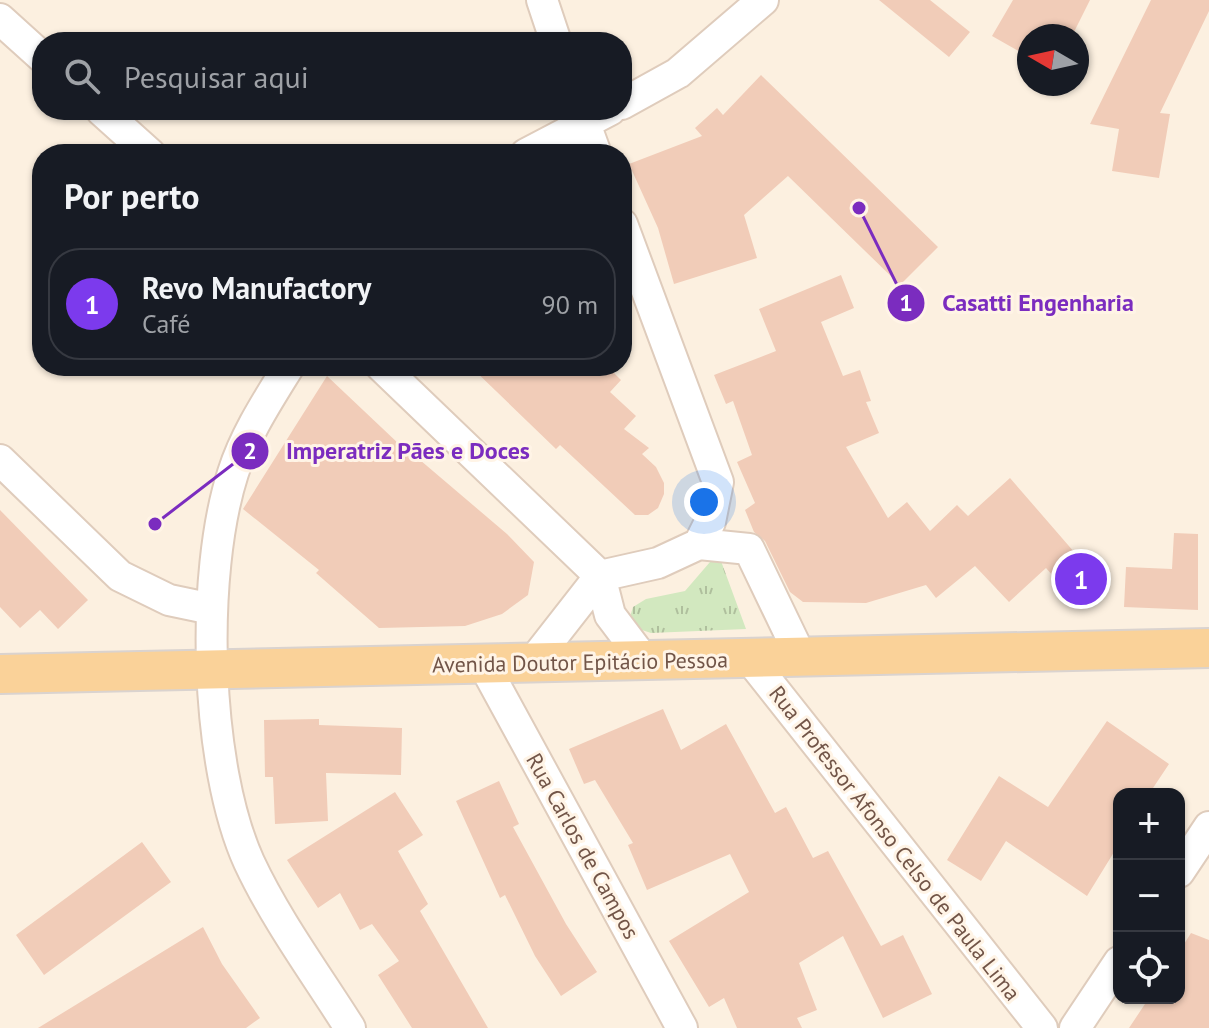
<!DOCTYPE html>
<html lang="pt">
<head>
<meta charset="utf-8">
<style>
  :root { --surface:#171b24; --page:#242831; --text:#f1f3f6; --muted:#9ea1a6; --line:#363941; --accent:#7c3aed }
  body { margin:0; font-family:"PT Sans",sans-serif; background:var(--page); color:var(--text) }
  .controls { position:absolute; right:24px; bottom:24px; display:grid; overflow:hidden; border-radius:16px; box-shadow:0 2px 6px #0004 }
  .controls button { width:72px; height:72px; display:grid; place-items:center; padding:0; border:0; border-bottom:2px solid var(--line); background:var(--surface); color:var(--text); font:40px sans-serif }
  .compass { position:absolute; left:1017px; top:24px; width:72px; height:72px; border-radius:50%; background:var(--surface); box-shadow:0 2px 6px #0004; rotate:279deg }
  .you { position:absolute; left:704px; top:502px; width:28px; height:28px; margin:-20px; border:6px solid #fff; border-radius:50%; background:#1a73e8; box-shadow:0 0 0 12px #1a73e833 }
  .badge { display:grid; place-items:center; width:52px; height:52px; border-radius:50%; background:var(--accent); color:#fff; font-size:26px; font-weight:700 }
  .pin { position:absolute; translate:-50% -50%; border:4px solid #fff; box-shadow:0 2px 8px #0006 }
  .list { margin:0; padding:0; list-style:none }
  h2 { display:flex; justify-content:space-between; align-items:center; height:104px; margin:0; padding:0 32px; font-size:34px }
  h2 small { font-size:26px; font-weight:400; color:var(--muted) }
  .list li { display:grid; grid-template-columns:52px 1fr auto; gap:24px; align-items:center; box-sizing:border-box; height:112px; margin:0 16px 16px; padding:0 16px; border:2px solid var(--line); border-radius:32px }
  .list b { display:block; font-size:30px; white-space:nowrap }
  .list p { margin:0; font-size:26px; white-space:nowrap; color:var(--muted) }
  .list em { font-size:26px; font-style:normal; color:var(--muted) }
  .icon { flex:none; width:44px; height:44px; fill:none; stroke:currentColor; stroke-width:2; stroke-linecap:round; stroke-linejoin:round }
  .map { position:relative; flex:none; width:1209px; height:1028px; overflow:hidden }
  .search { position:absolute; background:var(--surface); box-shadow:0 2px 6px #0004; left:32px; top:32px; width:600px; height:88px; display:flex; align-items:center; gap:20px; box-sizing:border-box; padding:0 28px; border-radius:32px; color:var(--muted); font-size:30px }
  .panel { position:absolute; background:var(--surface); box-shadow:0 2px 6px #0004; left:32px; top:144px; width:600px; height:232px; border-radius:32px }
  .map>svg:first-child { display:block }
</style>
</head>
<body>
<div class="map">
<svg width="1209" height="1028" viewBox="0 0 1209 1028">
  <defs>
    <pattern id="park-tufts" width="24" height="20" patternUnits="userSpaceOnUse" patternTransform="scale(2)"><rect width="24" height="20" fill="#d2e8bf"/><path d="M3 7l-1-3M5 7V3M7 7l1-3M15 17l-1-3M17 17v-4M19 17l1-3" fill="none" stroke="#afbf9d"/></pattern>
  </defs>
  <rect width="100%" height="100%" fill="#fcf0e0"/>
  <path fill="url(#park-tufts)" d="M721,561L746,629L651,633L636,628L630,617L633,607L646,599L685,591L710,562Z"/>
  <path fill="#f1ccb8" d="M879,0H930L970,32L949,57Z
    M1013,0H1090L1072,36H1029V57L992,36Z
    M1151,0H1209V11L1160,113L1170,114L1159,178L1112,171L1119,129L1090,124Z
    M761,75L938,247L900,285L788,176L744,215L757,258L674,284L658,228L629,164L702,136L695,128L717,108L723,115Z
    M841,275L854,308L821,322L843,376L860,370L871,401L866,402L879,433L846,447L888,518L907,502L930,531L957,505L968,516L1010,478L1107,590L1066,591L1046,568L1009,602L975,566L936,598L926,585L866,603L803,602L790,592L765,541L754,532L745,510L755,503L737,462L752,455L733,401L726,404L714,375L776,351L759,309Z
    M470,366H607L621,380L610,392L636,416L624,429L649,448L642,454L656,467L664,483V494L658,508L648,515H635L560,445L556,449Z
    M327,376L418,462L420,460L507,534L534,562L528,595L502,614L465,626L379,628L316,573L319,570L243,509Z
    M0,510L88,600L58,629L40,610L20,628L0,607Z
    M1174,533L1198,534V610L1124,607L1126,567L1172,569Z
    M663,709L681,750L726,724L775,813L786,807L813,858L828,851L881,946L903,935L932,994L883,1018L843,936L799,963L817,1010L797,1018L802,1028H737L724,998L709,1007L669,941L749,892L730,854L647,890L628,845L633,843L595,780L584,784L569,749Z
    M319,719V725L402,728L401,775L326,773L328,821L275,824L273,777H265L264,720Z
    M1107,721L1169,764L1149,794H1119V844L1087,896L1006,841L981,881L947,860L999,776L1048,807Z
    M499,781L519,824L513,827L566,924L597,972L561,996L535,956L505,895L500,898L456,801Z
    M395,792L423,835L398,851L428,904L420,911L488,1028H412L378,975L399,961L372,924L360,930L340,893L318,908L287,860Z
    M142,842L171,882L44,975L16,935Z
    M203,927L222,964L260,1018L246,1028H38Z
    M1191,933L1209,940V1028H1129L1149,998H1179V952Z"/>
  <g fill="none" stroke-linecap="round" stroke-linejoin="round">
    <defs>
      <path id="minor" d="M542,0L556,42
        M0,19L42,57
        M622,104L678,73L763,0
        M101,110L150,154
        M580,110L596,154
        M526,154L610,110
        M622,224L718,482L710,522L699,544
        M289,366C268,400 245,435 233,473C200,575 205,765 249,862C276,920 316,974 350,1028
        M381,366L600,576
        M0,460L120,576L169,600L212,609
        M600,576L610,615L644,660
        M749,658L1042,1028
        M532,663L600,576L658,563L699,544L749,549L800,655
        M484,665L682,1028
        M1179,872L1209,827
        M1075,1028L1119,962"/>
      <path id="major" d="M0,674L1209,648"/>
    </defs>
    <use href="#minor" stroke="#dfccbc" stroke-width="34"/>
    <use href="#major" stroke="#dad3cf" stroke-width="42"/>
    <use href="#minor" stroke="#fff" stroke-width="30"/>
    <use href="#major" stroke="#fad299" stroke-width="38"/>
  </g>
  <g text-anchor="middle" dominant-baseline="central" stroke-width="6" stroke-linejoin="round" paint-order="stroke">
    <g font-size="22" fill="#725548" stroke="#fff4e6">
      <text transform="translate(580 662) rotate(-1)">Avenida Doutor Epitácio Pessoa</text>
      <text transform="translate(895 843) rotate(52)">Rua Professor Afonso Celso de Paula Lima</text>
      <text transform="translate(583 846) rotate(61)">Rua Carlos de Campos</text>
    </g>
  </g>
  <path fill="none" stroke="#7b2cbf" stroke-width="3" d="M859 208L906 303M155 524L250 451"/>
  <g fill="#7b2cbf" stroke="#fff4e6" stroke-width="3">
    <circle cx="859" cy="208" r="8"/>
    <circle cx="155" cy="524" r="8"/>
    <circle cx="906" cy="303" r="20"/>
    <circle cx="250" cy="451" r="20"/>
  </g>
  <g font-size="24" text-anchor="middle" font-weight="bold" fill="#fff">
    <text x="906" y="311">1</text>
    <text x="250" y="459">2</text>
  </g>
  <g font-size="24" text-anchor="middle" font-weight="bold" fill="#7b2cbf" stroke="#fff4e6" stroke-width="6" stroke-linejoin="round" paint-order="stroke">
    <text x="1038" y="311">Casatti Engenharia</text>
    <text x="408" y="459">Imperatriz Pães e Doces</text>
  </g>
</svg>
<div class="controls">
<button>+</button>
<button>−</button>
<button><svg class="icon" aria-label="locate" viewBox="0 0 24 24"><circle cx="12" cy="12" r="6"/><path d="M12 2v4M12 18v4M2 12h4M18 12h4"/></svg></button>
</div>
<svg class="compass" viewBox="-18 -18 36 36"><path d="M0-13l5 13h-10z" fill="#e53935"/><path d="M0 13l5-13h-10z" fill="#9ea1a6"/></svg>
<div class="you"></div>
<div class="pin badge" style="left:1081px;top:579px">1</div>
<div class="search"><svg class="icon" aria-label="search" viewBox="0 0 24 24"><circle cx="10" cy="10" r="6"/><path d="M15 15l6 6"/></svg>Pesquisar aqui</div>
<section class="panel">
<h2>Por perto<small></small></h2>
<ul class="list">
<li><span class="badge">1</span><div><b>Revo Manufactory</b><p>Café</p></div><em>90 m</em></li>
</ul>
</section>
</div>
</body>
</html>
